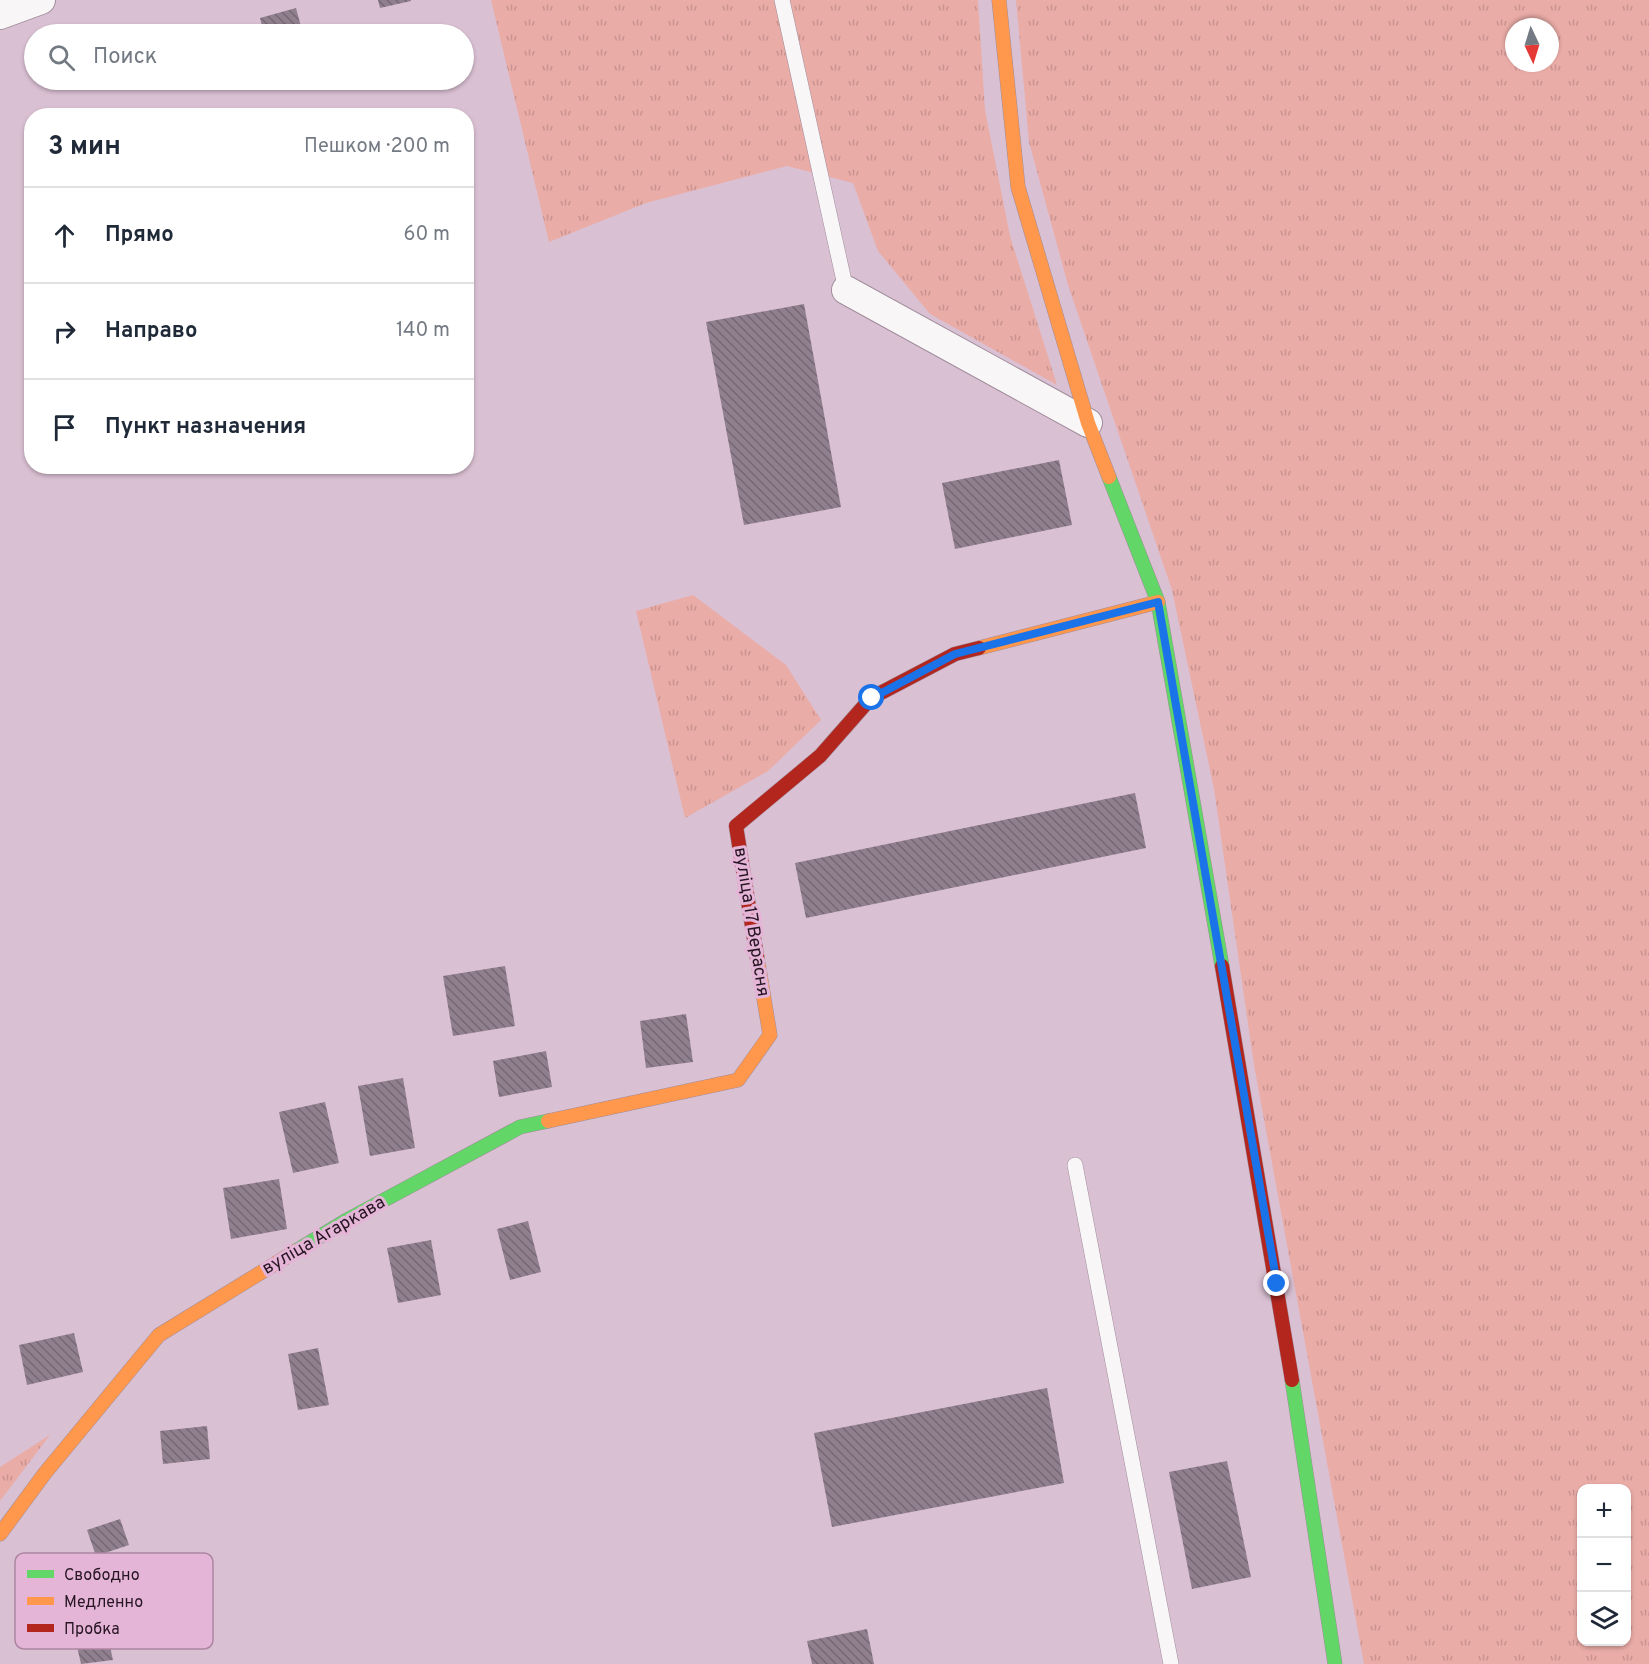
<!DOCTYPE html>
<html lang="ru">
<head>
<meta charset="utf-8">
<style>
  :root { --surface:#fff; --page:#f2f2f3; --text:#1f2937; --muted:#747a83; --line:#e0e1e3 }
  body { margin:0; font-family:Overpass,sans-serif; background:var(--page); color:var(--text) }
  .controls { position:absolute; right:18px; bottom:18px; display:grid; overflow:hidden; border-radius:12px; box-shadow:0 2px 4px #0004 }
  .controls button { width:54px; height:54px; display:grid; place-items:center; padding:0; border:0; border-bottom:2px solid var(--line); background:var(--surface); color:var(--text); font:30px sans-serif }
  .compass { position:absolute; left:1505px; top:18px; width:54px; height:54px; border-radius:50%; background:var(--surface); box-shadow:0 2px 4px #0004; rotate:176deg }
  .stop { position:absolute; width:18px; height:18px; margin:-14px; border:4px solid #1a73e8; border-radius:50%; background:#fff }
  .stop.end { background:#1a73e8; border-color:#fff; box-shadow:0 2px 6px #0008 }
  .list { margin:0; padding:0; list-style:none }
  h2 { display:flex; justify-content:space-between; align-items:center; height:78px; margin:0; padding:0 24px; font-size:26px }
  h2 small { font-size:20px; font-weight:400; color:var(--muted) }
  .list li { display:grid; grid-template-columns:39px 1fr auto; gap:18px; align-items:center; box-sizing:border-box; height:96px; padding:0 24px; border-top:2px solid var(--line) }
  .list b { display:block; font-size:22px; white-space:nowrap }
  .list em { font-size:20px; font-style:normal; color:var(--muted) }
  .icon { flex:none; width:33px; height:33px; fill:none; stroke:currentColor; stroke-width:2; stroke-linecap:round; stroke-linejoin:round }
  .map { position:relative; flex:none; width:1649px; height:1664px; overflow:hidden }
  .search { position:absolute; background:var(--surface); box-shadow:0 2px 4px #0004; left:24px; top:24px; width:450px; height:66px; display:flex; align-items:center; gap:15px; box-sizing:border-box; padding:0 21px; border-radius:33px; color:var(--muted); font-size:22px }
  .panel { position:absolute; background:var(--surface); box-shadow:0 2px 4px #0004; left:24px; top:108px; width:450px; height:366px; border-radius:24px }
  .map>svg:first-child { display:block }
</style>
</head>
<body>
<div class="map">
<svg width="1649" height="1664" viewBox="0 0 1649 1664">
  <defs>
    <pattern id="grass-tufts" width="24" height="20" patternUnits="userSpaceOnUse" patternTransform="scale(1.5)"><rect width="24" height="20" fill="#eaaca7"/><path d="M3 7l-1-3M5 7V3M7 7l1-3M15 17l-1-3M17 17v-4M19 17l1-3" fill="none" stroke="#c9938f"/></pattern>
    <pattern id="building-back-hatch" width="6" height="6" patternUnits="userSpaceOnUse" patternTransform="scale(1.5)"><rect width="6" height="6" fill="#907f8f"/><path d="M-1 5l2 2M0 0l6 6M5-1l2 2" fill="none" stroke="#756774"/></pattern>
  </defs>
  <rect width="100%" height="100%" fill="#dac0d3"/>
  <path fill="url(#grass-tufts)" fill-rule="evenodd" d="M491,0H978L985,110L1010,236L1057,385L930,314L878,251L853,183L787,166L646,203L549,242Z
    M1016,0H1649V1664H1364L1254,1065L1214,789L1172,590L1068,285L1029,142ZM1514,27H1550V63H1514ZM1582,1488H1626V1642H1582Z
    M693,595L786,665L821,720L768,771L685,818L636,611Z
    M50,1435L0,1501V1467Z"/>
  <path fill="url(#building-back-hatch)" d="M378,0H411V1L380,8Z
    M296,8L303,34H264L260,18Z
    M194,111V116H157V114Z
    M804,304L841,507L744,525L706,322Z
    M1059,460L1072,525L955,549L942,483Z
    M1135,793L1146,848L806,918L795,863Z
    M505,966L515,1026L453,1036L443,976Z
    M686,1014L693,1062L646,1068L640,1021Z
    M546,1051L552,1087L499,1097L493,1061Z
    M403,1078L415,1148L370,1156L358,1086Z
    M325,1102L339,1163L293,1173L279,1112Z
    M279,1179L287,1229L231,1239L223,1188Z
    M528,1221L541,1272L510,1280L497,1229Z
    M431,1240L441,1295L398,1303L387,1248Z
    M74,1333L83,1372L27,1385L19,1345Z
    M318,1348L329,1405L298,1410L288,1354Z
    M1047,1388L1064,1483L832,1527L814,1433Z
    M207,1426L210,1459L163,1464L160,1431Z
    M1227,1461L1251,1577L1192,1589L1169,1472Z
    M120,1519L129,1545L96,1556L87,1530Z
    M99,1596L113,1660L81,1664L67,1603Z
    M867,1629L874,1664H812L807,1641Z"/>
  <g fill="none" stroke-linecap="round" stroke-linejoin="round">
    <defs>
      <path id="lane" d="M782,0L846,290
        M1075,1165L1171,1664"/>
      <path id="street" d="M0,15L41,0
        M846,290L1088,423"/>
      <path id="fast" d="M1109,477L1158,602L1222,966
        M296,1251L347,1220L520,1127L548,1121
        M1292,1380L1335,1664"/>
      <path id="slow" d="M999,0L1018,187L1088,423L1109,477
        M979,648L1158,602
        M548,1121L738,1080L770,1035L757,957
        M0,1534L45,1473L159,1335L296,1251"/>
      <path id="jam" d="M757,957L736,826L820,756L871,698L955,654L979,648
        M1222,966L1292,1380"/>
    </defs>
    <use href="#lane" stroke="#a08d9b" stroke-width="16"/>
    <use href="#street" stroke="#a08d9b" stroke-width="30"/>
    <use href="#fast" stroke="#a08d9b" stroke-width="15"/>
    <use href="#slow" stroke="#a08d9b" stroke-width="15"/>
    <use href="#jam" stroke="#a08d9b" stroke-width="15"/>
    <use href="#lane" stroke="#f9f6f8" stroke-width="15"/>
    <use href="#street" stroke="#f9f6f8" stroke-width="28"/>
    <use href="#fast" stroke="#63d668" stroke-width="14"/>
    <use href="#slow" stroke="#ff974d" stroke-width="14"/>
    <use href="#jam" stroke="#b3261e" stroke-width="14"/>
  </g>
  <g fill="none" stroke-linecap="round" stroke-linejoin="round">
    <path stroke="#1a73e8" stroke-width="8" d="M872,698L955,654L1158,602L1277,1284"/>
  </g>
  <g text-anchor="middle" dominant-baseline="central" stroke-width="6" stroke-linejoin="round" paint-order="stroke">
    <g font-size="18" fill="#261522" stroke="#e5b5d8">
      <text transform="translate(751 922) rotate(81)">вуліца 17 Верасня</text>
      <text transform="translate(324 1236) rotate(-30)">вуліца Агаркава</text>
    </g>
  </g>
  <rect x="15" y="1553" width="198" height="96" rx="9" fill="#e5b5d8" stroke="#ac85a1" stroke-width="1.5"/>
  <rect x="27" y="1570" width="27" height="8" fill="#63d668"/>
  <rect x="27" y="1597" width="27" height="8" fill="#ff974d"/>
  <rect x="27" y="1624" width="27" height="8" fill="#b3261e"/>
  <g font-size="16" fill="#261522">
    <text x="64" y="1580">Свободно</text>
    <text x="64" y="1607">Медленно</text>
    <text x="64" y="1634">Пробка</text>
  </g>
</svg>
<div class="controls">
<button>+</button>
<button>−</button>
<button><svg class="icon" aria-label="layers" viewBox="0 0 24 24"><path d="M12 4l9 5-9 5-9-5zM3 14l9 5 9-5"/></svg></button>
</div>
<svg class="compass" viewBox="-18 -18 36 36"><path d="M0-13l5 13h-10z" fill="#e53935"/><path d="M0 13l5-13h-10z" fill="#747a83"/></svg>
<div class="stop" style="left:872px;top:698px"></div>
<div class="stop end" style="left:1277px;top:1284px"></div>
<div class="search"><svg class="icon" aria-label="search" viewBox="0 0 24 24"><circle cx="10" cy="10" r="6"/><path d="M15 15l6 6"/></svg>Поиск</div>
<section class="panel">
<h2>3 мин<small>Пешком · 200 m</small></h2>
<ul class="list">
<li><svg class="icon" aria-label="ahead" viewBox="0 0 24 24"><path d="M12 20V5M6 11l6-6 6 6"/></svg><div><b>Прямо</b></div><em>60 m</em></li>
<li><svg class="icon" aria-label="right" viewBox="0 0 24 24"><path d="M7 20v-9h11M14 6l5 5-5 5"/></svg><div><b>Направо</b></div><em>140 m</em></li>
<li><svg class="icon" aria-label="arrive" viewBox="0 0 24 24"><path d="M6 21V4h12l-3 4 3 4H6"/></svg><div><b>Пункт назначения</b></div></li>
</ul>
</section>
</div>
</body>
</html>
